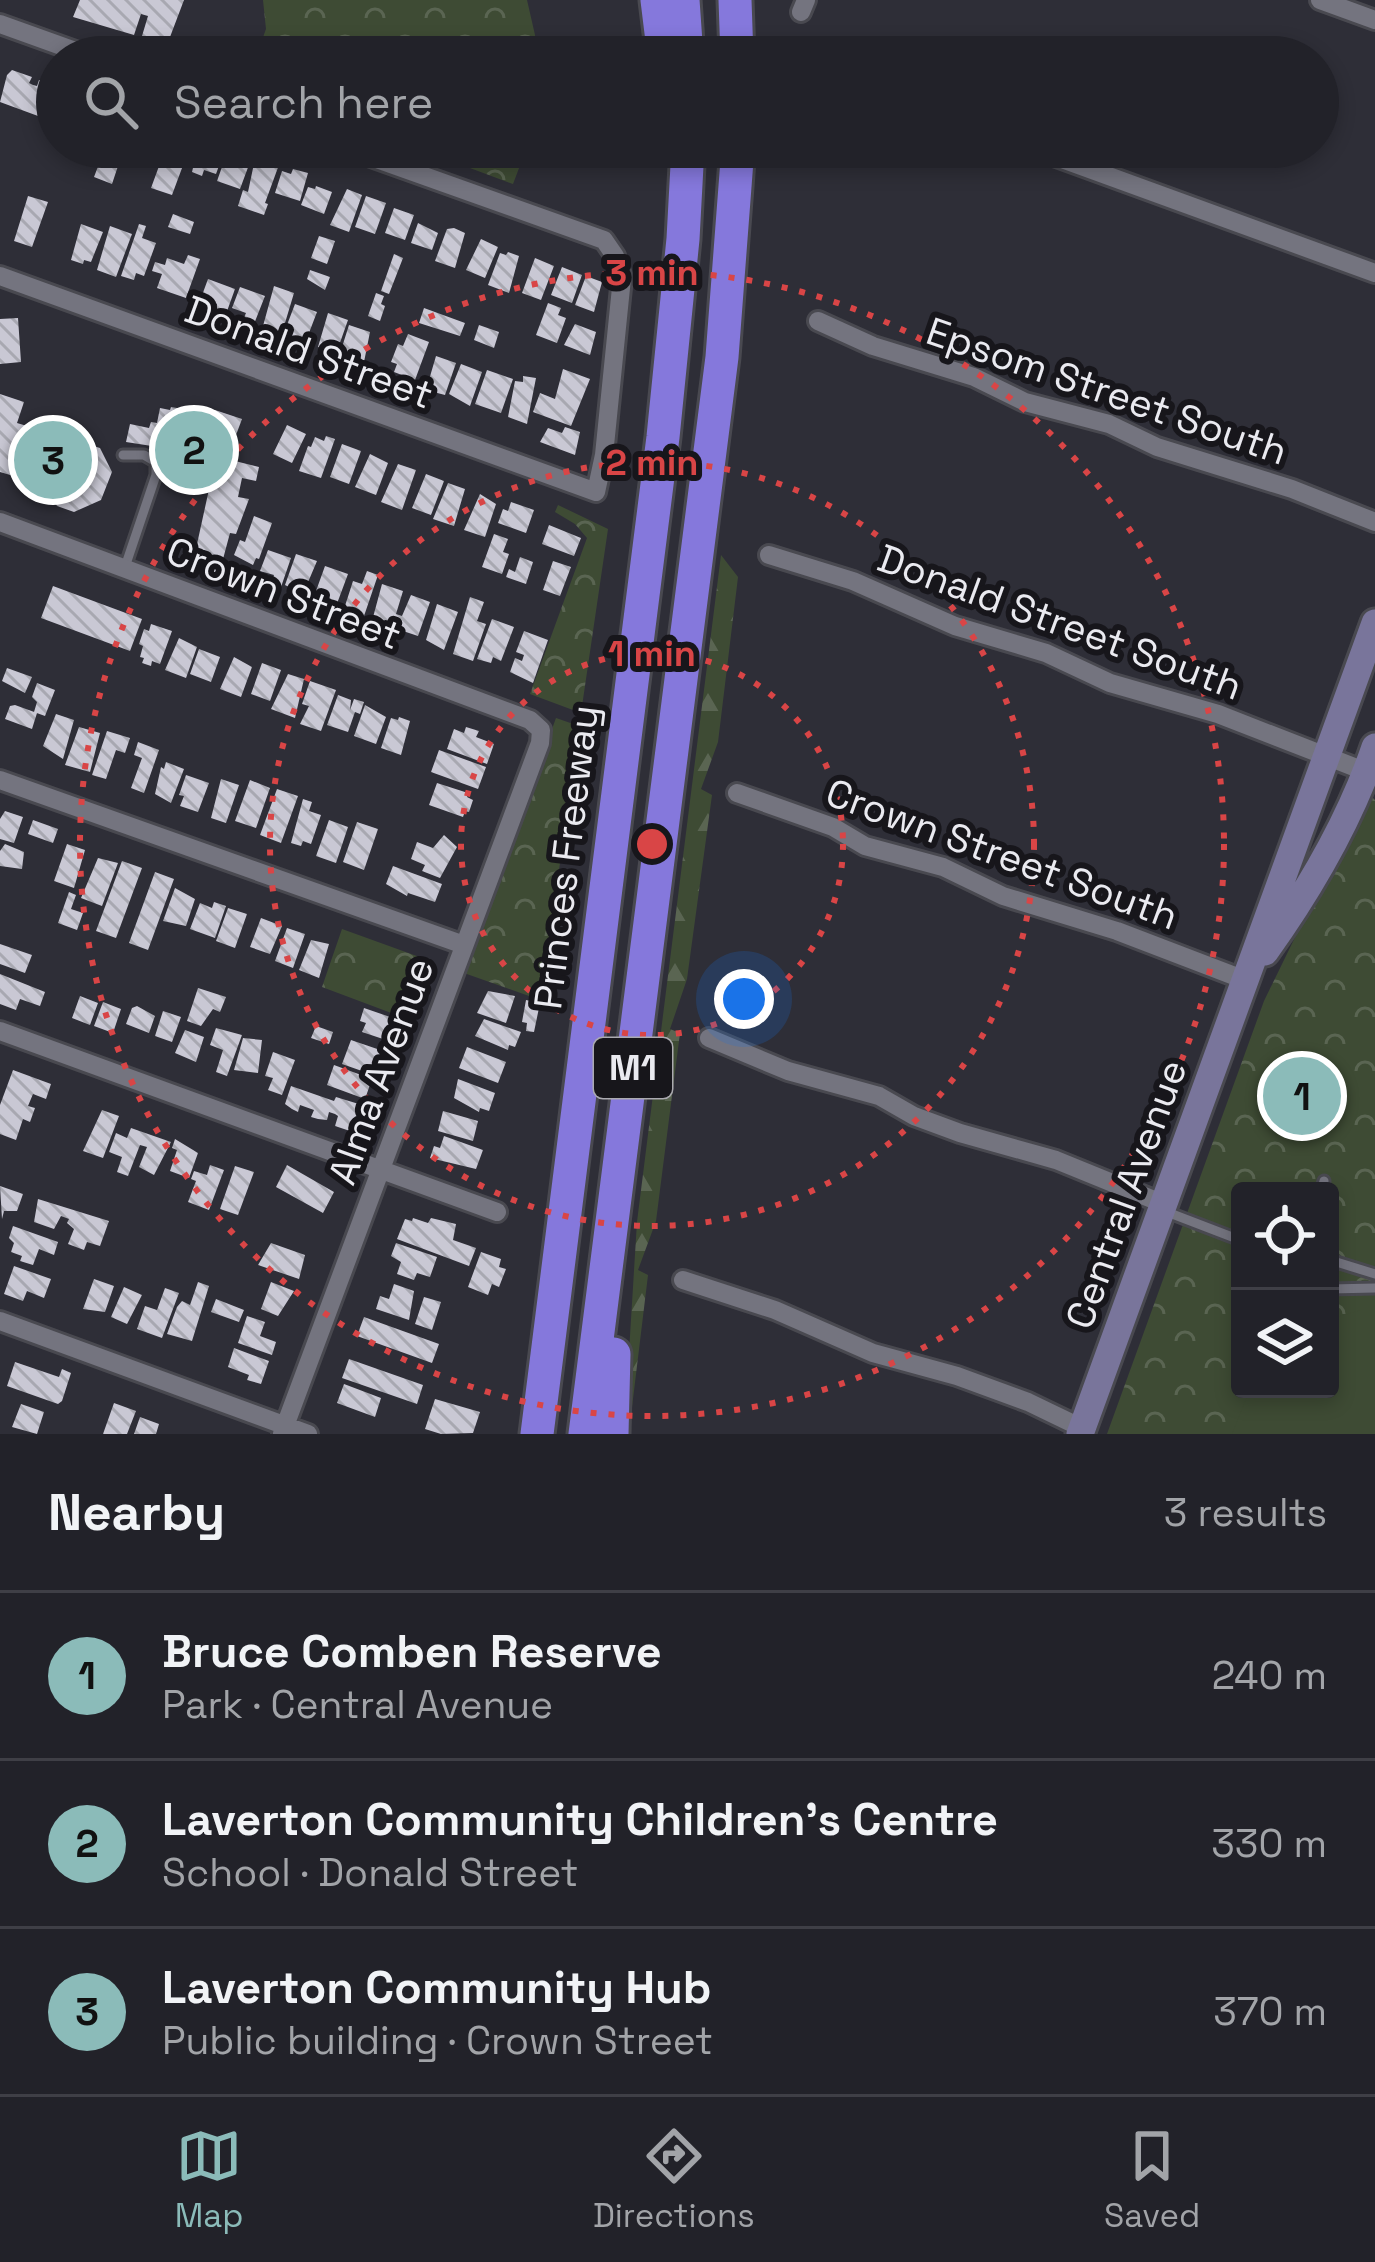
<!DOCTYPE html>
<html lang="en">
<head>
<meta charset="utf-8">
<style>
  :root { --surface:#222229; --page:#2a2a31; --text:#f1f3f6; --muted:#a2a4a8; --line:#3f3f46; --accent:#8bbbb9 }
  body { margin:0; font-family:"Space Grotesk",sans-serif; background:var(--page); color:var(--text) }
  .controls { position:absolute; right:36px; bottom:36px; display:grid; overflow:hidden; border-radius:12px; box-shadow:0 6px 18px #0003 }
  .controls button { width:108px; height:108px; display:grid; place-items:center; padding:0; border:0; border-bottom:3px solid var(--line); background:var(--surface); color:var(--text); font:60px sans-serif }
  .you { position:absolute; left:744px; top:999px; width:42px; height:42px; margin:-30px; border:9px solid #fff; border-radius:50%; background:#1a73e8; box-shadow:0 0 0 18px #1a73e833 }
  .badge { display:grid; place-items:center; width:78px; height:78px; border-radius:50%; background:var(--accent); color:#111; font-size:39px; font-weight:700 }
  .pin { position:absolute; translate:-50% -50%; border:6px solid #fff; box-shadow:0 3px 12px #0006 }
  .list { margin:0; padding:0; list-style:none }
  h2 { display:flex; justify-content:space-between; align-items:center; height:156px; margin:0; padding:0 48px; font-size:51px }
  h2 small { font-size:39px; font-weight:400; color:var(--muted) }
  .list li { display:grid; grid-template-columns:78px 1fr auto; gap:36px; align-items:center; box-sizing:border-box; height:168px; padding:0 48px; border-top:3px solid var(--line) }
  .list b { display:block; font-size:45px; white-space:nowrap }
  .list p { margin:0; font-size:39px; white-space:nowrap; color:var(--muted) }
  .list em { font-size:39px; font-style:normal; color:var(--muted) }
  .icon { flex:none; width:66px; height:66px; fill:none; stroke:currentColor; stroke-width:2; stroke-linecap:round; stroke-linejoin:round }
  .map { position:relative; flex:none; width:1375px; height:1434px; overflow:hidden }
  .search { position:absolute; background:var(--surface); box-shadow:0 6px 18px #0003; left:36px; right:36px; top:36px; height:132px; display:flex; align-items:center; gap:30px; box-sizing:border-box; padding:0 42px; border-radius:66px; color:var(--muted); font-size:45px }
  .sheet { height:660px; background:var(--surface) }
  nav { display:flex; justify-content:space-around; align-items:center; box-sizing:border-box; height:168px; border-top:3px solid var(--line); background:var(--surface); font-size:33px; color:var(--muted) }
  nav a { display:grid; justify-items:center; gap:6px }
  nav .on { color:var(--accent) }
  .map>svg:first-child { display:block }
</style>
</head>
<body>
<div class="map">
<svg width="1375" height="1434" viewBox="0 0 1375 1434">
  <defs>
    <pattern id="forest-firs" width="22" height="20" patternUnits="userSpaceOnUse" patternTransform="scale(3)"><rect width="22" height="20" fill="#3e4b34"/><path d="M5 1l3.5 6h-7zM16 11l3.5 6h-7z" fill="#5a6552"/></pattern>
    <pattern id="park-crowns" width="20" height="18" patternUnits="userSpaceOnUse" patternTransform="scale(3)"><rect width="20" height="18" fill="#3e4b34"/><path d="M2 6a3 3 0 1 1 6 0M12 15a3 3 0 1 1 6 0" fill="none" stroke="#5a6552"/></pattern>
    <pattern id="building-back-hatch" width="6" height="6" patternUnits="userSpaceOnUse" patternTransform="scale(3)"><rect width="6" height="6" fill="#c9c8d4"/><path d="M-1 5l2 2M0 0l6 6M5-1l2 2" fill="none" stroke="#a8a8b1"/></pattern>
  </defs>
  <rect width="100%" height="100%" fill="#2e2e37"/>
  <path fill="url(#forest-firs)" d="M721,555L738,577L718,742L701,789L712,795L687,979L670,1029L680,1033L656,1221L638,1270L648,1275L632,1407L624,1434L637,1222Z"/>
  <path fill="url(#park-crowns)" fill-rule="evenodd" d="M263,0H527L540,57H256L266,29Z
    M414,147H527L513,184Z
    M558,505L608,529L581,713L530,694L587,538L575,524L555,512Z
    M556,718L579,726L545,971L554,974L546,1002L464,973Z
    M1370,795L1375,800V1434H1107L1264,1001L1361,802ZM1240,1191H1330V1389H1240Z
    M342,929L425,959L429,968L410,1020L322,987Z"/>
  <path fill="#3e4b34" d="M1361,1310H1375V1434H1232L1250,1389H1330V1319Z"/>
  <path fill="url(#building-back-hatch)" d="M80,0H184L167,45L142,36L148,16L141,14L134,35L73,17Z
    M12,70L32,77L29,83L33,85L37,86L39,80L57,86V123L0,102L7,75Z
    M166,147H196L190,162L185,160L172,195L151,188Z
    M198,147L224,152L216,174L204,170L202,176L192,172Z
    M105,148L122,154L112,184L94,177Z
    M228,150L250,162L240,189L217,181Z
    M256,154L280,162L265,203L268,204L264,215L238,206L243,190L248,192Z
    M293,169L308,173L300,201L275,193L282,171L291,174Z
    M316,186L332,192L324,214L301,205L308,187L315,189Z
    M347,189L362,195L349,232L330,225Z
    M28,196L48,202L32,247L14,241Z
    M366,196L386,203L375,234L355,227Z
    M394,208L414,215L405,240L385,233Z
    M173,214L194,222L190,234L168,227Z
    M418,223L438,233L432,250L411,243Z
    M81,224L103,232L91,262L84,260L83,264L71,260Z
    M139,224L146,226L142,238L156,243L144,276L136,273L134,280L121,276Z
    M110,226L132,234L116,277L97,270Z
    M454,228L465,233L455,268L435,261L447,229Z
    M319,236L335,241L327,264L311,258Z
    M481,239L498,247L485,278L466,270Z
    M508,252L519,256L509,293L488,285L500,253L506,255Z
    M394,254L403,258L389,294L381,291Z
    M188,255L200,259L186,298L157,288L162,274L152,271L155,262L165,265L167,258L184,264Z
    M535,258L554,266L541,300L522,293Z
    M562,267L582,275L572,303L551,295Z
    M310,270L330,277L325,290L307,279Z
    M586,276L602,282L594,312L575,305Z
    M208,279L235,289L226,314L215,310L217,304L201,298Z
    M274,286L294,293L282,333L263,326Z
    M240,287L265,296L254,324L243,320L246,313L232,308Z
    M376,293L384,296L381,304L385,306L380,321L368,316Z
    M548,303L561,308L558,315L566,318L557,343L536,335Z
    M295,304L317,312L304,346L282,338Z
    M424,308L465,323L460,336L419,323Z
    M328,313L348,320L336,354L318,347Z
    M18,318L21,362L0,364V319Z
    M575,324L596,332L590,355L564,345Z
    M349,325L370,332L363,367L356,364L353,373L336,366Z
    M479,325L499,332L494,348L474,340Z
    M408,334L429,342L415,380L394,372L397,364L391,362L398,344L403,346Z
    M436,356L456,363L445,395L426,390Z
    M461,364L482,372L470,406L449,394Z
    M563,369L590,379L571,426L533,412L540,393L555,399Z
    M487,370L513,379L501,413L475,404Z
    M523,376L536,378L527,424L508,417L515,381L523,382Z
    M0,394L24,402L17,423L100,448L112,472L101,500L74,512L57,506L44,485L0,472Z
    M171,407L189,410L186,427L196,447L201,448L215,410L242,419L227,459L259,467L256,481L242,478L238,497L249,499L236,534L230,533L219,574L192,567L213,471L200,467L199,471L191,469L181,463L176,465L168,454L171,449L126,442L130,424L149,428L151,422L157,423L160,408L170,410Z
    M287,425L306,434L292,463L273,454Z
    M565,427L580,432L575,455L540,442L548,428L562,433Z
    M326,436L335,439L321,478L299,471L308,446L311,447L315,437L324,441Z
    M342,444L361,451L349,484L330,477Z
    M370,454L388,463L376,495L355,487Z
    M398,464L416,470L402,510L381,502Z
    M426,474L444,481L431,515L412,508Z
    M448,483L465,489L454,526L433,519Z
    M480,494L496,504L485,537L464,530Z
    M511,502L534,510L526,533L498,523L503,509L508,511Z
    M254,516L272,523L259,559L256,558L253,565L234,555L240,540L245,542Z
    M549,525L581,538L574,556L542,544Z
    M494,534L508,539L503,552L509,554L502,574L482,567Z
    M268,550L291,558L281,587L271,583L274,575L260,571Z
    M296,554L317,561L303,594L285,585Z
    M520,557L533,562L526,584L506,577L509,569L515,572Z
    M553,561L571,567L560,596L543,590Z
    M325,566L348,574L335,609L323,605L316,591Z
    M367,571L378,575L364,616L344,609L353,581L362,584Z
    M382,584L403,591L396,614L402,616L411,595L430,602L418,636L391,627L390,631L372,621Z
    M53,586L142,619L130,651L41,618Z
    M470,597L484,602L477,621L486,624L473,661L453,654Z
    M437,604L458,612L444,650L426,640Z
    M492,619L514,627L501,661L493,657L491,663L477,659Z
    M151,624L172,631L160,664L152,661L151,666L142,663L144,658L140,657L143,646L139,644L144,629L149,631Z
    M524,631L548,640L533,683L510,672L515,658L522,661L524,655L516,652Z
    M179,638L197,647L186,678L165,670Z
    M199,649L220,657L211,682L190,674Z
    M234,657L252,667L241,697L220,689Z
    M262,663L281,670L270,701L251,694Z
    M7,668L32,677L25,693L2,681Z
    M288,674L304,679L295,718L271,709Z
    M310,681L336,690L321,731L300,724L309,706L302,704Z
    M37,683L55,690L45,716L34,712L37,702L32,697Z
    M338,695L351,700L350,710L354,699L364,702L360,714L355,712L348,732L327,725Z
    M15,705L37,713L32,729L5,719L10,706Z
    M365,705L386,717L376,744L354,736Z
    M56,714L74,720L63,759L43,746Z
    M399,717L410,721L401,755L381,748L391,718L398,720Z
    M79,727L100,733L90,772L65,765Z
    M466,727L479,731L476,737L494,744L487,764L447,749L454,729L464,733Z
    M107,731L130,738L125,753L116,750L106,779L92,775Z
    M138,742L159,750L144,793L131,788L142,758L134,755Z
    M439,750L486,767L478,789L431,772Z
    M166,762L184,769L171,803L155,794L161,767L164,769Z
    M186,775L209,783L198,812L180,806L184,796L179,795Z
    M221,779L239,785L226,823L211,818Z
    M250,780L270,788L256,828L235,821Z
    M437,783L468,793L467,797L473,800L469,812L465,811L463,817L429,805Z
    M277,789L298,796L281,843L260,835Z
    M303,799L312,802L309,811L321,815L311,844L303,841L301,846L291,843Z
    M5,811L23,817L14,843L0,839V819Z
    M33,820L58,829L53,843L28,834Z
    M329,820L348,827L336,863L316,856Z
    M357,822L378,829L364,870L343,862Z
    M444,835L457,847L440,878L422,871L425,865L411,859L417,842L433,848Z
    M5,844L24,852L22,869L0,866V851Z
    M67,844L85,850L74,888L54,881Z
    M98,858L118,863L102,906L81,898Z
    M122,861L142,868L116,938L96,931Z
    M393,866L442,884L435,902L408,893L407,896L386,884Z
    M155,872L174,879L148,950L129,943Z
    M175,888L195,899L186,926L163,921Z
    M69,892L76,895L71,909L83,913L77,930L58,923Z
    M214,902L226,906L215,938L190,929L200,903L212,908Z
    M228,908L247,914L235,948L216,941Z
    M261,918L282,926L270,954L250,947Z
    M287,928L305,934L293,968L275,961Z
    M311,940L329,944L319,978L299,970Z
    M0,944L32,955L25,973L0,964Z
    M0,974L45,992L40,1006L20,999L16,1010L0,1004Z
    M198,988L226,997L220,1012L213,1009L201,1026L187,1021Z
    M488,991L515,996L506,1023L477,1013Z
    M80,996L98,1003L90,1025L72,1018Z
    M526,1000L540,1003L534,1032L526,1031L527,1023L522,1022Z
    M103,1002L121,1009L113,1033L94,1026Z
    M137,1006L155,1016L149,1033L126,1024L132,1008Z
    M364,1008L396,1019L389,1041L362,1032L366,1023L360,1021Z
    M163,1011L181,1017L172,1042L155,1036Z
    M484,1019L521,1032L515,1047L509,1045L508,1050L475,1036Z
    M316,1026L333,1032L329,1044L311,1038Z
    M216,1028L242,1035L227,1076L216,1072L223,1050L210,1045Z
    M185,1030L204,1037L196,1062L175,1053Z
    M243,1038L262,1040L258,1073L234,1070Z
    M351,1040L386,1052L381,1065L377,1064L374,1071L363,1067L362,1071L342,1064Z
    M467,1047L506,1062L498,1083L459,1068Z
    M273,1052L295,1060L282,1095L268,1090L273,1078L265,1076Z
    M334,1065L372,1079L365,1099L327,1085Z
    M13,1070L51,1084L46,1099L33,1094L28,1106L35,1108L30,1122L23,1119L16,1140L0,1134V1105Z
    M458,1079L495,1093L489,1111L480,1108L479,1112L454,1098Z
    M291,1086L334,1101L336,1097L362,1105L356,1133L335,1126L338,1116L335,1114L329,1112L327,1120L318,1119L311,1117L314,1110L300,1105L298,1112L292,1109L285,1104Z
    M102,1110L119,1116L103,1158L83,1151Z
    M443,1111L478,1121L473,1141L438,1131Z
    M131,1128L171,1142L154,1175L139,1167L147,1147L140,1145L128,1176L117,1172L122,1157L109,1152L116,1133L127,1138Z
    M444,1136L483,1150L476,1169L430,1158L434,1146L440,1148Z
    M175,1139L198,1153L189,1178L170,1171L177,1150L172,1148Z
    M210,1165L224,1170L209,1210L188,1202L196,1181L191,1179L194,1171L207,1175Z
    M287,1165L334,1192L323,1213L276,1187Z
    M235,1166L254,1172L238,1215L220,1209Z
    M0,1186L23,1194L17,1211H4L2,1219Z
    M38,1199L109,1221L100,1246L87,1242L84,1250L68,1244L74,1229L67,1223L69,1219L61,1216L54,1229L34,1222Z
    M413,1218L428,1223L431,1218L456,1224L453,1240L476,1248L469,1266L397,1239L405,1219L412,1221Z
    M13,1226L58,1242L54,1255L39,1249L33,1265L20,1261L22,1256L11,1252L14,1243L9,1238Z
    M271,1243L305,1255L299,1279L258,1265Z
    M396,1243L437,1257L430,1277L417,1273L414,1280L397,1274L401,1262L391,1256Z
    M481,1252L501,1259L499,1267L506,1269L499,1287L492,1284L488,1295L468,1287Z
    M14,1266L51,1279L44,1298L27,1291L23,1301L4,1294Z
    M94,1279L114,1286L105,1312L83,1309Z
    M198,1282L209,1286L192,1341L167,1334L177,1307L182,1301L190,1305Z
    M271,1282L294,1291L278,1316L261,1309Z
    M394,1284L414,1291L409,1320L376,1309L380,1296L389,1299Z
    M124,1287L142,1295L127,1324L111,1317Z
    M165,1288L179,1293L162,1338L137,1329L145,1306L157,1310Z
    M424,1297L441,1302L432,1330L415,1324Z
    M216,1299L244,1310L239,1322L211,1312Z
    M247,1316L265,1322L260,1336L276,1342L272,1355L238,1343Z
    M364,1317L439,1344L432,1363L357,1336Z
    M234,1348L269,1361L261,1384L247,1380L249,1375L228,1367Z
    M349,1359L423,1385L417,1404L342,1378Z
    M15,1362L59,1377L62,1369L71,1373L62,1401L58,1404L7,1386Z
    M344,1384L381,1398L375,1417L337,1403Z
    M435,1399L480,1412L473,1433L441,1434L425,1429Z
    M114,1403L136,1411L127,1434H103Z
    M21,1404L44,1412L37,1434L12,1427Z
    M140,1417L159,1424L156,1434H134Z"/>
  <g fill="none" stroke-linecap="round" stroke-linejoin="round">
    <defs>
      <path id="lane" d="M123,455H144L156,462V475L125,567
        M1321,1191L1324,1181
        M1167,1212L1240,1240
        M1330,1260L1375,1274
        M1330,1289L1375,1288"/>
      <path id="street" d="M1320,0L1375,20
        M801,12L806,0
        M0,24L92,57
        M1029,147L1375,273
        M0,276L596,492L604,455L622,278L615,256L604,240L343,147
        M818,321L873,346L974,377L1025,402L1109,424L1157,447L1292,489L1375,522
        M0,522L530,720L541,730L540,743L282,1434
        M769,555L853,581L955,626L1046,653L1110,683L1218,714L1372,774
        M0,780L464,945
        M737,793L833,827L865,846L943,867L1003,896L1117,931L1245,980
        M0,1031L497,1212
        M709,1038L788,1071L879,1096L914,1116L960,1133L1056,1160L1164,1204
        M683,1280L775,1310L873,1353L957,1376L1028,1402L1082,1428
        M0,1321L308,1434"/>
      <path id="secondary" d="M1265,952C1310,889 1350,821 1375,747
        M1080,1434L1375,623"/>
      <path id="highway" d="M657,0L664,57
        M683,0L687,57
        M735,0L737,57
        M537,1434L663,437L683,239L688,147
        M585,1434L722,357L738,147
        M612,1434L614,1354"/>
    </defs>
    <use href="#lane" stroke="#494950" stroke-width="15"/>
    <use href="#street" stroke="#494950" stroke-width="24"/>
    <use href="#secondary" stroke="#494950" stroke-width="33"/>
    <use href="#highway" stroke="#494950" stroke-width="39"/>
    <use href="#lane" stroke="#74747f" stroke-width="9"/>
    <use href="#street" stroke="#74747f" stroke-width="18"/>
    <use href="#secondary" stroke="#79759b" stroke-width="27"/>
    <use href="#highway" stroke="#8578dc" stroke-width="33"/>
  </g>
  <g fill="none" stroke="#d94546" stroke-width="6" stroke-dasharray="6 12">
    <circle cx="652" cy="844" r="191"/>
    <circle cx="652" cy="844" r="382"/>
    <circle cx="652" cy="844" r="572"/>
  </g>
  <g text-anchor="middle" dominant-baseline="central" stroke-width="12" stroke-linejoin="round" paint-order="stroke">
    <rect fill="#17161b" stroke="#abaab0" stroke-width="3" x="594" y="1038" width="78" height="60" rx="9"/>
    <g font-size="36" font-weight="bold" fill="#eaeaf0">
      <text x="633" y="1068">M1</text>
    </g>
    <g font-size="39" fill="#eaeaf0" stroke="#17161b">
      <text transform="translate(309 352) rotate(20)">Donald Street</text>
      <text transform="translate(1107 391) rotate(19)">Epsom Street South</text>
      <text transform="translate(284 593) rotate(21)">Crown Street</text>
      <text transform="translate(1060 622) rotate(20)">Donald Street South</text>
      <text transform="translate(1002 854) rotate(20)">Crown Street South</text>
      <text transform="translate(566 857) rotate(-83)">Princes Freeway</text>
      <text transform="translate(381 1071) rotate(-70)">Alma Avenue</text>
      <text transform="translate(1126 1194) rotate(-70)">Central Avenue</text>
    </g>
  </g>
  <circle cx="652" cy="844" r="18" fill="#d94546" stroke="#17161b" stroke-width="6"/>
  <g font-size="36" text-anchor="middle" font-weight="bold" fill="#d94546" stroke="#17161b" stroke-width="12" stroke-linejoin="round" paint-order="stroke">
    <text x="652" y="285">3 min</text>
    <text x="652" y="475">2 min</text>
    <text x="652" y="666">1 min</text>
  </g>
</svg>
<div class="controls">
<button><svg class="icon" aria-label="locate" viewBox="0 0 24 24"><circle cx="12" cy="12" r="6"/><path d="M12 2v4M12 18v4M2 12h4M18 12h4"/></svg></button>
<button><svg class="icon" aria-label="layers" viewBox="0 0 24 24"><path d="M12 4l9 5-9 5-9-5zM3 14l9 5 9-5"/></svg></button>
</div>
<div class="you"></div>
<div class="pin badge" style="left:1302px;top:1096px">1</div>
<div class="pin badge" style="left:194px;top:450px">2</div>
<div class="pin badge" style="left:53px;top:460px">3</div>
<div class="search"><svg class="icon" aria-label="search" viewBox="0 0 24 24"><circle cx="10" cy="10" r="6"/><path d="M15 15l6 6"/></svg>Search here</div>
</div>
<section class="sheet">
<h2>Nearby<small>3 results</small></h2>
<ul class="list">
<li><span class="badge">1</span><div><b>Bruce Comben Reserve</b><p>Park · Central Avenue</p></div><em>240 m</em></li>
<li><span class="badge">2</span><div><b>Laverton Community Children’s Centre</b><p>School · Donald Street</p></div><em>330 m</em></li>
<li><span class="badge">3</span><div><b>Laverton Community Hub</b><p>Public building · Crown Street</p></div><em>370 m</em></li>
</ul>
</section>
<nav>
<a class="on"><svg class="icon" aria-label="map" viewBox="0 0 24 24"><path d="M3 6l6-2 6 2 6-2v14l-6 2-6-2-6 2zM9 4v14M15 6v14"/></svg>Map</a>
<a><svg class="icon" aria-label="directions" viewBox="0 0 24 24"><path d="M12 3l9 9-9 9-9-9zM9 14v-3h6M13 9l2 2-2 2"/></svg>Directions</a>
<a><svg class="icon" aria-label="saved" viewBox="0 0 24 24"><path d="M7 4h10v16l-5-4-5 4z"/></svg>Saved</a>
</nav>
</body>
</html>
